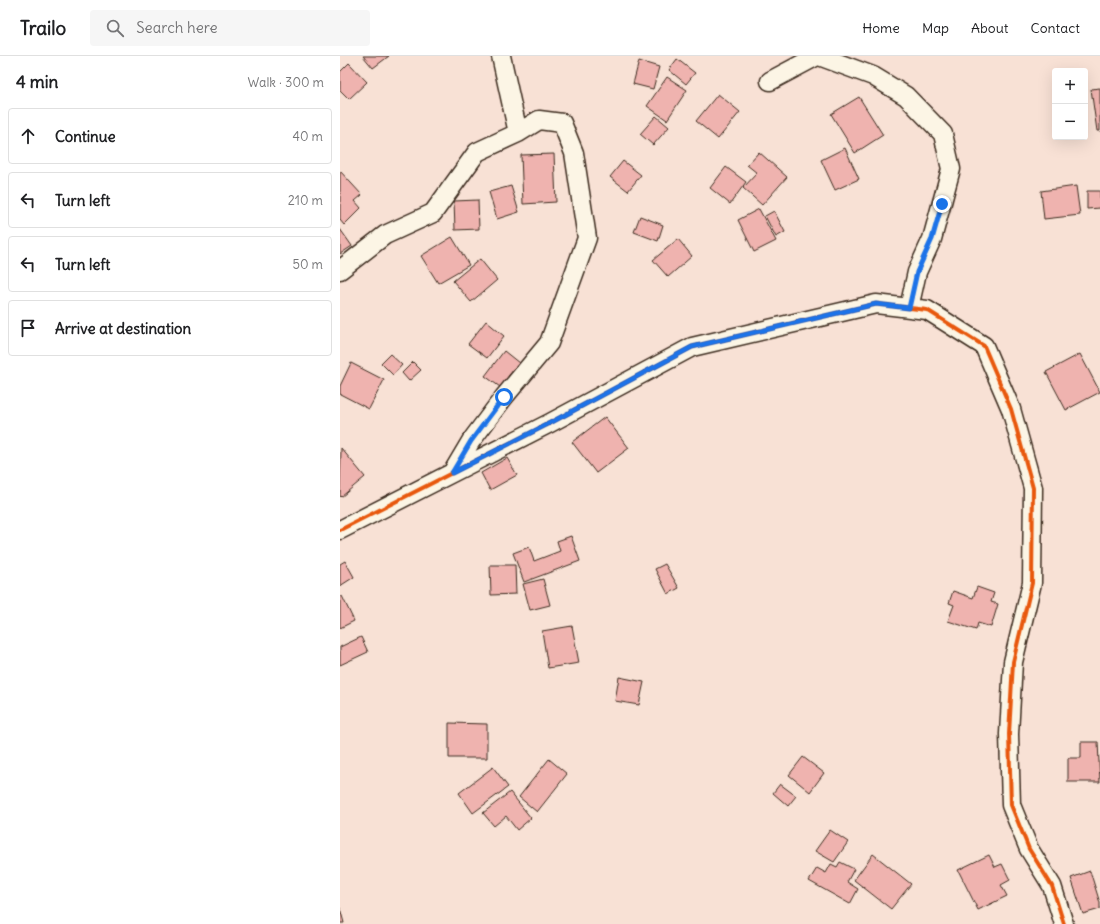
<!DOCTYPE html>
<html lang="en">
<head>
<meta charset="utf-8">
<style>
  :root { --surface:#fff; --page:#f6f6f6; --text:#202124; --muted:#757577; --line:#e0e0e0 }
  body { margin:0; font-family:Delius,sans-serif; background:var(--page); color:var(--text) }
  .controls { position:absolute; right:12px; top:12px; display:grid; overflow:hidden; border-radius:4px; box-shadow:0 4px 16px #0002 }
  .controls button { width:36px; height:36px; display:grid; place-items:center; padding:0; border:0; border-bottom:1px solid var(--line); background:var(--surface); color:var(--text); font:20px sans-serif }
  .stop { position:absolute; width:12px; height:12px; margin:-9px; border:3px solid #1a73e8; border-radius:50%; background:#fff }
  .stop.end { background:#1a73e8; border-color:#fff; box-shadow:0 1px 4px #0008 }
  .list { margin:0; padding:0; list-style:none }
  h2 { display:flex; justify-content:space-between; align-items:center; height:52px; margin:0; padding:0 16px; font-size:17px }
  h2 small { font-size:13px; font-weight:400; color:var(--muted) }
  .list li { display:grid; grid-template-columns:26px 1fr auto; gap:12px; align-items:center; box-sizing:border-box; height:56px; margin:0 8px 8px; padding:0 8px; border:1px solid var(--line); border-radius:4px }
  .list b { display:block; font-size:15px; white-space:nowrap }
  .list em { font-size:13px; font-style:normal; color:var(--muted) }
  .icon { flex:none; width:22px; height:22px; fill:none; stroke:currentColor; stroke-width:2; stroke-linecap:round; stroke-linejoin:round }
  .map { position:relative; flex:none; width:760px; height:868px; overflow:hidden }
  header { display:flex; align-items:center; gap:24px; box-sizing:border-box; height:56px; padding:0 20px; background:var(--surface); border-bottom:1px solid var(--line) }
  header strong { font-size:19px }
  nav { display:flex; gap:22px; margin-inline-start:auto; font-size:14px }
  .search { width:280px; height:36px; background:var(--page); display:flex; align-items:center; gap:10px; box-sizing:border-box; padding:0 14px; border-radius:4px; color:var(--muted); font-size:15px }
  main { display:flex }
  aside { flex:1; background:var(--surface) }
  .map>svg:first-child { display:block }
</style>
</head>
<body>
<header>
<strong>Trailo</strong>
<div class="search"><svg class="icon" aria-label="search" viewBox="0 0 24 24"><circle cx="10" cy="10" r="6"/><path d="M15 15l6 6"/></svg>Search here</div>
<nav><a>Home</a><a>Map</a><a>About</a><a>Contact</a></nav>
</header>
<main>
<aside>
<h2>4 min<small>Walk · 300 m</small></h2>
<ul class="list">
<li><svg class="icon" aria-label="ahead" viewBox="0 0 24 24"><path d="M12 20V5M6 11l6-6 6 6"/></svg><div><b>Continue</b></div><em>40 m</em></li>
<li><svg class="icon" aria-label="left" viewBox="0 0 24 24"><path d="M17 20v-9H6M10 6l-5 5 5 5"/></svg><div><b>Turn left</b></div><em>210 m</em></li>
<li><svg class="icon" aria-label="left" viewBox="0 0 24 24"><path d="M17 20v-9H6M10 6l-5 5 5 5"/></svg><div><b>Turn left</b></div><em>50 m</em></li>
<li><svg class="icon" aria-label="arrive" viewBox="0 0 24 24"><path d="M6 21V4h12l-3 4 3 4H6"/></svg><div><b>Arrive at destination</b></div></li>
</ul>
</aside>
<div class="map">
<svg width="760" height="868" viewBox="0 0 760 868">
  <rect width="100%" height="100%" fill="#f8e1d5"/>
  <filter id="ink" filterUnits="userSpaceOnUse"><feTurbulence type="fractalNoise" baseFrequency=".025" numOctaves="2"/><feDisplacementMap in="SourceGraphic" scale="8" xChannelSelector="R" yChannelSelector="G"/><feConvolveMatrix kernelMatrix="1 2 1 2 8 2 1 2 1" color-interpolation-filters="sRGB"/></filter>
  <g filter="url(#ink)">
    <path fill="#efb3af" stroke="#3b2a1e" d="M23,0H49L33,12Z
      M337,3L355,17L346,28L329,14Z
      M299,5L319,11L313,33L293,28Z
      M9,7L27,26L9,43L0,34V16Z
      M327,21L347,34L327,64L307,50Z
      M760,32V75H757L751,33Z
      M378,38L400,56L378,83L356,65Z
      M519,41L543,79L515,97L491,58Z
      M316,60L329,71L313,89L300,78Z
      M505,92L519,123L495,134L481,104Z
      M419,96L447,121L422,149L403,132L417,117L407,109Z
      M214,98L216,146L183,148L181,99Z
      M283,105L301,119L288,135L270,121Z
      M386,111L406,126L390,148L370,132Z
      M0,115L22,139L15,145L21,152L4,169L0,164Z
      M171,130L179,156L157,163L149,136Z
      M736,130L740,159L704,163L701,135Z
      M747,135H760V152L747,153Z
      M138,144L139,173L115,174L114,145Z
      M419,153L436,185L414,196L398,164Z
      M434,155L445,176L436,181L425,160Z
      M300,160L323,169L318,185L294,176Z
      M0,173L12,190L0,198Z
      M112,181L129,209L98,227L81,200Z
      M338,183L352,200L328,221L313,204Z
      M140,203L157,224L131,246L113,225Z
      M146,265L164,280L147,302L128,288Z
      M164,295L179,307L160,331L145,320Z
      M50,298L62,309L53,319L41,307Z
      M740,298L760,336L726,354L706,316Z
      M73,306L81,314L69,325L62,317Z
      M11,307L44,324L29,353L0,338V330Z
      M265,361L289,392L256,417L232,386Z
      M1,392L25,421L1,441L0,440Z
      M167,402L177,419L150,434L141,417Z
      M231,480L240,505L184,526L173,497L189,491L194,505L220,495L217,485Z
      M5,505L14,521L0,530V508Z
      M325,508L339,532L328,538L315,513Z
      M150,509H175L176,538L151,539Z
      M203,523L210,549L190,554L183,528Z
      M637,531L654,537L651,546L658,548L651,571L638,567L636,574L608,565L614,549L609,547L613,535L633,542Z
      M2,540L14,565L0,572V541Z
      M232,570L239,607L208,612L202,575Z
      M21,581L28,596L0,609V591Z
      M279,621L304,626L299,649L275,645Z
      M109,667L147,668V702H109Z
      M741,686H758L760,726H728V702H741Z
      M463,701L484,717L470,736L449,719Z
      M209,703L227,718L197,756L179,741Z
      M153,711L168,731L133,757L119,737Z
      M440,728L456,740L448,750L433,737Z
      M170,736L191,762L177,774L166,760L154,770L143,757Z
      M490,774L508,786L494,806L475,795Z
      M533,798L571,828L551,853L514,824Z
      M649,799L655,811L662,808L670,824L661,829L667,840L638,854L618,814Z
      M500,806L514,813L507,826L518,833L510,848L469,825L477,812L486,817L491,808L497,811Z
      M750,815L760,847V853L743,858L731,822Z
      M0,852L4,867H0Z"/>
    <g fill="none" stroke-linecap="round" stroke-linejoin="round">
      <defs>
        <path id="minor" d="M161,0L178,77
          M479,0L533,20L566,40L603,78L611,113L592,183L577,216L569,252
          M430,25L477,0
          M0,214L45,179L93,157L137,96L178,77L199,64L222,67L234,97L247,182L209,287L164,341L131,385L112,417
          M0,474L210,367L352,291L536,248L587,254L644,290L671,353L693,432L692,527L673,606L669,678L671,749L689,793L712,830L724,868"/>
      </defs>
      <use href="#minor" stroke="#3b2a1e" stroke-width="21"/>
      <use href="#minor" stroke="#fcf5e5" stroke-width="18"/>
      <defs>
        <path id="cycleway" d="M0,474L210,367L352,291L536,248L587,254L644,290L671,353L693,432L692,527L673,606L669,678L671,749L689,793L712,830L724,868"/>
      </defs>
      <use href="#cycleway" stroke="#fcf5e5" stroke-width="6"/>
      <use href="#cycleway" stroke="#e8590c" stroke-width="4"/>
    </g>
  </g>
  <g fill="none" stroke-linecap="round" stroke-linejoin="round" filter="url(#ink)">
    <path stroke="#1a73e8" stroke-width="5" d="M164,341L131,385L112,417L210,367L352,291L536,248L569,252L577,216L592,183L602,148"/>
  </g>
</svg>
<div class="controls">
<button>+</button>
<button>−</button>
</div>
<div class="stop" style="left:164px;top:341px"></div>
<div class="stop end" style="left:602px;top:148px"></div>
</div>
</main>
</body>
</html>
